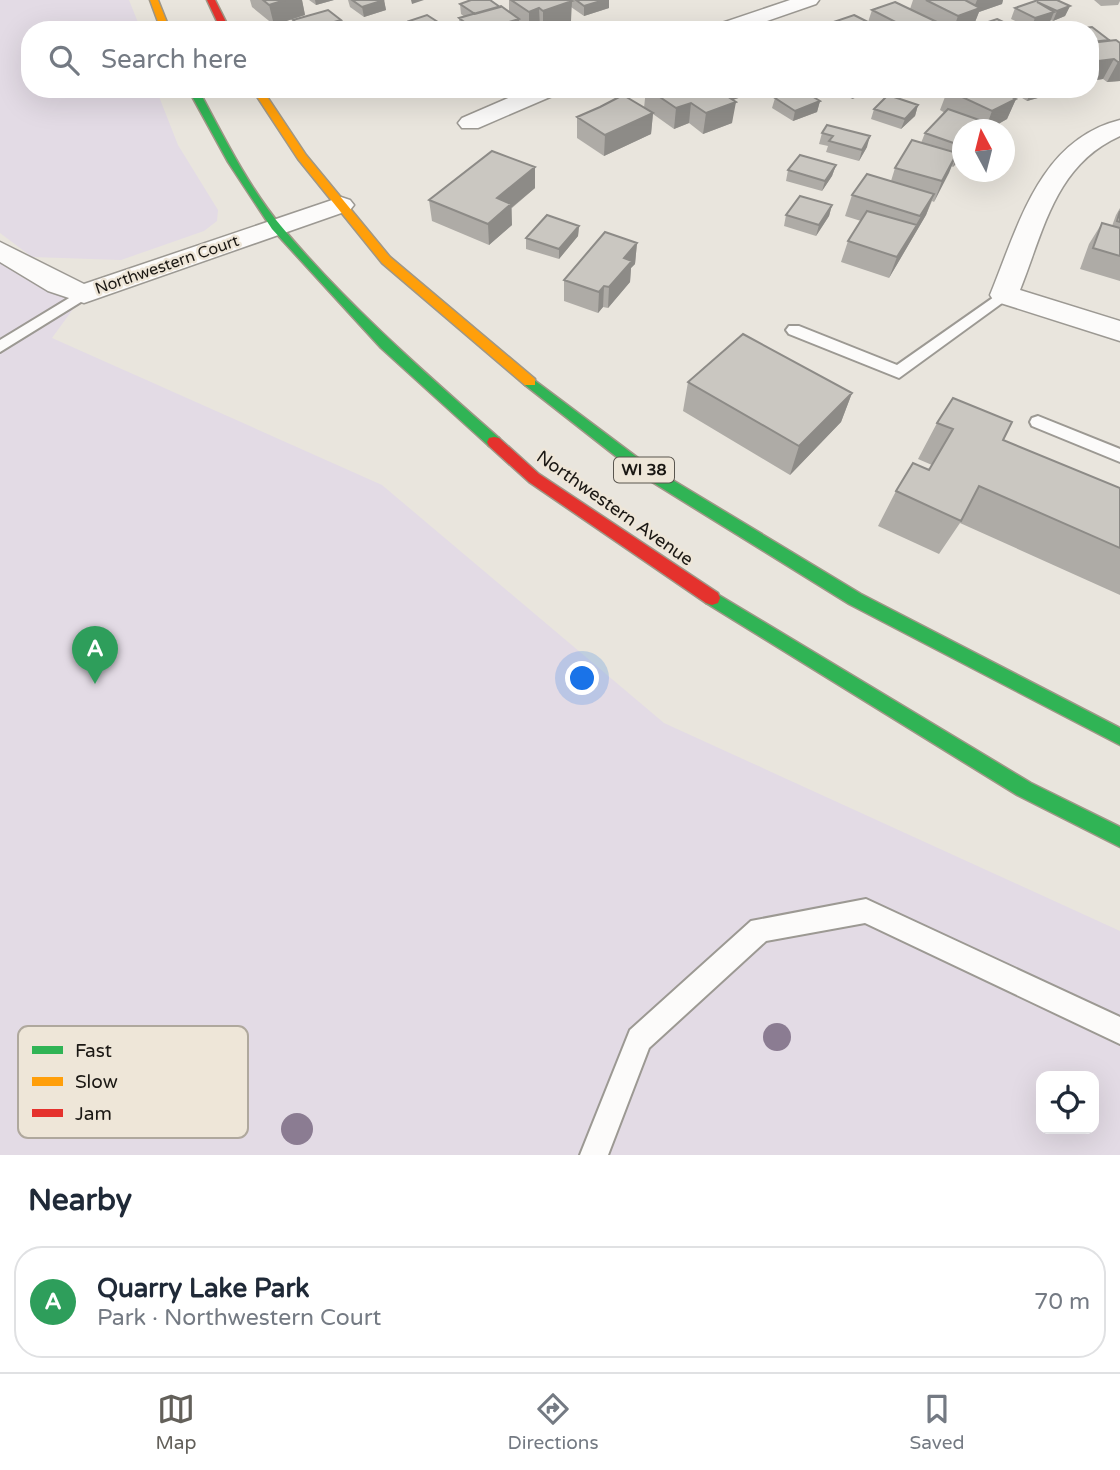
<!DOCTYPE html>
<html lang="en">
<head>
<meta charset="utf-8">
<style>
  :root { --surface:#fff; --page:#f2f2f3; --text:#1f2937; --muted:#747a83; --line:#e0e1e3; --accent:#63605a }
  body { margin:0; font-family:"Varela Round",sans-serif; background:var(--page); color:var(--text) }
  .controls { position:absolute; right:21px; bottom:21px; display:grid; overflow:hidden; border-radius:14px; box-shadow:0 7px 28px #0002 }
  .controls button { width:63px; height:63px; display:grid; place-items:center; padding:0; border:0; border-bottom:2px solid var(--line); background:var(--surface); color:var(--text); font:35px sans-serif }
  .compass { position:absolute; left:952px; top:119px; width:63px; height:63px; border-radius:50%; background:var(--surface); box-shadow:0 7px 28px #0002; rotate:353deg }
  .you { position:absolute; left:583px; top:679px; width:24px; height:24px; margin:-18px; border:5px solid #fff; border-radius:50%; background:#1a73e8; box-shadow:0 0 0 10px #1a73e833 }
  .badge { display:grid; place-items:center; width:46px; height:46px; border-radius:50%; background:var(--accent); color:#fff; font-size:23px; font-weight:700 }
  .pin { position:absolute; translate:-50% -58px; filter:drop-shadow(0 2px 4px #0008) }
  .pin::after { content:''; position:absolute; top:37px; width:24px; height:21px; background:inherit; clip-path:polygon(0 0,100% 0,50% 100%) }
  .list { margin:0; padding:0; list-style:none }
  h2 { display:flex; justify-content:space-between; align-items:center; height:91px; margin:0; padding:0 28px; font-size:30px }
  h2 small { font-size:23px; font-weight:400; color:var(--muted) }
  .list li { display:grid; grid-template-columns:46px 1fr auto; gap:21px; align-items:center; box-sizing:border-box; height:112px; margin:0 14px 14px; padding:0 14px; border:2px solid var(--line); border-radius:28px }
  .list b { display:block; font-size:26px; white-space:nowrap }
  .list p { margin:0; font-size:23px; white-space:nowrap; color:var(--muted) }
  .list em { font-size:23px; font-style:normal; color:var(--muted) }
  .icon { flex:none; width:38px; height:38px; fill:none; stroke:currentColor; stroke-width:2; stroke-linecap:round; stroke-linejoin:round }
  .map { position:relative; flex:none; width:1120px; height:1155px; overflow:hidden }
  .search { position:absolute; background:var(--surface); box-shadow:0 7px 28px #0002; left:21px; right:21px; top:21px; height:77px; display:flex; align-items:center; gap:18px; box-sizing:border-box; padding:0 24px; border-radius:28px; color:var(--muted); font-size:26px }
  .sheet { height:217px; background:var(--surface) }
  nav { display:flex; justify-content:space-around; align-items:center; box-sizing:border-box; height:98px; border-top:2px solid var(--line); background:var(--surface); font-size:19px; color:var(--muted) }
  nav a { display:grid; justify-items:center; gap:4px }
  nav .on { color:var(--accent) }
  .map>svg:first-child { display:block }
</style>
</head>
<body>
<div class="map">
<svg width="1120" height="1155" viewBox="0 0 1120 1155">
  <rect width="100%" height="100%" fill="#e9e5dd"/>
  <path fill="#e3dbe5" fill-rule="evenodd" d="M0,0H129L141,30H30V89H156L178,145L218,210L217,221L204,231L121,260L32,257L0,233Z
    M0,250L84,294L52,338L382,485L664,723L1120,931V1155H0ZM1041,1076H1094V1129H1041Z"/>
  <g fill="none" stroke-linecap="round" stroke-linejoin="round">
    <defs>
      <path id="lane" d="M84,289L91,294L89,297L0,352V340Z
        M1004,290L1009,292V298L899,378L789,334L786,330L789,326H799L897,365Z
        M1038,416L1120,449V462L1032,426L1030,422L1032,418Z
        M866,899L1120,1017V1044L865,923L766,941L649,1048L608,1155H580L630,1030L751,921Z"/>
      <path id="street" d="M790,0H819L816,4L741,30H710L713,26Z
        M529,89H560L557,94L478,128H462L458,123L462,118Z
        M1120,120V136C1055,165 1044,230 1020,290L1120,321V341L994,301L990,295C1018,227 1039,140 1120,120Z
        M341,197L350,200L354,205L350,210L84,303L48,291L0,262V242L84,284Z"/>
      <path id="fast" d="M188,89H198C223,135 247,185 281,226C346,304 423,371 499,438L501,442L499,446H489L381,348L272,229L228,162Z
        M530,377L646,464L861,594L1120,728V745L849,604L636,472L525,385V379Z
        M712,591L1031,783L1120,827V847L1017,795L706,603L704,598L706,593Z"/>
      <path id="slow" d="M150,0H158L170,30H161Z
        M252,89H262L306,155L390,257L535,379V385H525L382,263L298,159Z"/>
      <path id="jam" d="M207,0H215L230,30H221Z
        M494,437L499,438L539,474L718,593L720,598L718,603L712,605L706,603L529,482L489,446L487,442L489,438Z"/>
    </defs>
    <use href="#lane" stroke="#9c9993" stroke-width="4"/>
    <use href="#street" stroke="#9c9993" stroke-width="3"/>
    <use href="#fast" stroke="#9f9787" stroke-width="3"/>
    <use href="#slow" stroke="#9f9787" stroke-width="3"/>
    <use href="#jam" stroke="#9f9787" stroke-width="3"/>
    <use href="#lane" fill="#fcfbfa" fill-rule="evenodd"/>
    <use href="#street" fill="#fcfbfa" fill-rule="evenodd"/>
    <use href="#fast" fill="#30b455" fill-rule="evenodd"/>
    <use href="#slow" fill="#ff9f0a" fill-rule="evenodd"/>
    <use href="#jam" fill="#e5322d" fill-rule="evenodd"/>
  </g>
  <g fill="#8b7c92">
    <circle cx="777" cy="1037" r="14"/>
    <circle cx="297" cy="1129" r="16"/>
  </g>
  <path fill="#aeaba6" d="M250,0H302L305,15L274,25L252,7Z
    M309,0H334L316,5Z
    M348,0H384L386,10L364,17L350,7Z
    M509,0H609V8L584,16L571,7V21L545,30H542L540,28L534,30H527L520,25V30H460L459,18L465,17L461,14L460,4L500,7L509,11Z
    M913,0H1003L1002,4L979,12L973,27L967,30H939L937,28L936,30H813L868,22L872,10L910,9Z
    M1094,0H1120V1L1118,5L1101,6Z
    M1070,6L1065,16L1053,21L1050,20V22L1031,28L1011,19L1015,8Z
    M293,20L343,30H295Z
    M409,21L441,24L455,30H410Z
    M979,25L1018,29L978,30Z
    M1092,27L1109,41L1116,40L1120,43V81L1107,82L1103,79L1090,81V30H1074Z
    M646,89H764L733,100L732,123L703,134L689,123L674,129L653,114L651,134L604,156L577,138V117L644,108Z
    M836,89H873V91L852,99Z
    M948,89H1070L1027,101L1011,91L1009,95L1016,99L1007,119L988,130H962V157L953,167L951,166L934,202L932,201L926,215L889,278L841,262L848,241L861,221L845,216L852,195L891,181L895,168L921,143L925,133L945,113L940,110Z
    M775,98L820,101L817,112L793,121L772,108Z
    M918,105L915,116L901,129L871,119L874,109Z
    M827,125L867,147L859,161L826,152L828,146L819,144L822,133Z
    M836,165L832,176L822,191L786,181L788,170Z
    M535,167V188L512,208V225L489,245L432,221L429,200Z
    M832,205L829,216L816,236L784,226L786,215Z
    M1120,208V281L1080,269L1089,244L1102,223L1112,226L1116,215Z
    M579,226L578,236L559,259L526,249V238Z
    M637,243L635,264L631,268L630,282L608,308L603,307L598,313L564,301V280Z
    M688,382L852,393L841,422L790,475L683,411Z
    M937,423L1003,440L1120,488V595L960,523L939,554L878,526L896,491L929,470L932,465L918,459Z"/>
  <path fill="#8d8b87" d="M285,0H302L305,15L274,25L269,5Z
    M315,0H334L316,5Z
    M384,0L386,10L364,17L362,7Z
    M411,0H424L412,4Z
    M604,0H609V8L584,16V6Z
    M977,0H1003L1002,4L979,12L973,27L967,30H953L958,16L973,10Z
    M572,1L571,21L543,30V11Z
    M1070,6L1065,16L1053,21L1057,11Z
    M539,8L540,28L529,30V12Z
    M1054,12L1050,22L1031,28L1035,18Z
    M519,19L520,30H483Z
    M341,20L343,30H307Z
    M939,23L936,30H921Z
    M1114,59L1103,79L1090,81V62Z
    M1118,62H1120V81L1107,82Z
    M724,89H764L721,104Z
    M855,89H873V91L852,99Z
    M1009,89H1012L1005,105L1016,99L1007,119L988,130H985L992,111L1003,92Z
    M1032,89H1070L1027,101Z
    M820,101L817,112L793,121L795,111Z
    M736,102L732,123L703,134L706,113Z
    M691,103L689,123L674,129L676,108Z
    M918,105L915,116L901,129L905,119Z
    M653,113L651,134L604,156L605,135Z
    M870,136L867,147L859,161L862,150Z
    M962,146V157L953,167Z
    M957,153L949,173L934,202L942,181Z
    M836,165L832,176L822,191L825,181Z
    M535,167V188L511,208L512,225L489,245L488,224L497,198Z
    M934,194L926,215L889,278L897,257Z
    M832,205L829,216L816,236L819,225Z
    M579,226L578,236L559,259V249Z
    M637,243L635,264L631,268L630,282L608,308L609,287L624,258Z
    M604,286L603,307L598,313L599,292Z
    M852,393L841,422L790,475L799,446Z"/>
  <path fill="#cac7c1" stroke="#8d8b87" stroke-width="2" d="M263,0H285L269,5Z
    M352,0H384L362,7Z
    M471,0H490L500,7L475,14L460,4Z
    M511,0H569L572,1L543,11L539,8L529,12Z
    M576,0H604L584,6Z
    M926,0H965L980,8L958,16Z
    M1038,0H1057L1070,6L1057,11L1037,2L1054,12L1035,18L1015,8Z
    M895,2L939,23L921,30H911L872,10Z
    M501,6L519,19L483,30H475L459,18Z
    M328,10L341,20L307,30H304L293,20Z
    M427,15L441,24L425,30H422L409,21Z
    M854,15L880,28L876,30L813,29Z
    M997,19L1018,29L988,30L979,25Z
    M444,23L455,30H425Z
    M1092,27L1109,40L1091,42L1090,30L1074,29Z
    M1116,40L1120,43V62H1118L1114,59L1090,62V43Z
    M648,89H716L736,102L706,113L691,103L676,108Z
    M797,89H800L820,101L795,111L775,98Z
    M948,89H1009L1003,92L1016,99L992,111L947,90Z
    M623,95L653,113L605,135L577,117L600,107Z
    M888,95L918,105L905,119L874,109Z
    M948,109L985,122L978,130H962V146L925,133Z
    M827,125L870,136L862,150L829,141L833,136L822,133Z
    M912,140L957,153L942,181L895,168Z
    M492,151L535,167L497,198L511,204L488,224L429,200Z
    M800,155L836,165L825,181L788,170Z
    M867,174L934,194L920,216L852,195Z
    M800,196L832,205L819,225L786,215Z
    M867,211L917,225L897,257L848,241Z
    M1120,211V222L1117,221Z
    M547,215L579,226L559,249L526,238Z
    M1102,223L1120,228V256L1093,248Z
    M605,232L637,243L624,258L632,261L609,287L604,286L599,292L564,280Z
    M743,334L852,393L799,446L688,382Z
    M953,398L1012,422L1003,440L1120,488V548L979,486L961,521L896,491L913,463L929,470L953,429L937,423Z"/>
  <g text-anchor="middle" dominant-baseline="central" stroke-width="5" stroke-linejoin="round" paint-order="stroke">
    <g font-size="16" fill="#1b1814" stroke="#eee6d8">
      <text transform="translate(167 265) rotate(-19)">Northwestern Court</text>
    </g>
    <rect fill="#eee6d8" stroke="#5a564f" stroke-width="2" x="614" y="457.5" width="60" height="25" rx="5"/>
    <g font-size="16" font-weight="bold" fill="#1b1814">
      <text x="644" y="470">WI 38</text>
    </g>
    <g font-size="18" fill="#1b1814" stroke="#eee6d8">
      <text transform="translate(615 508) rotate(35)">Northwestern Avenue</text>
    </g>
  </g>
  <rect x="18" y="1026" width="230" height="112" rx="10" fill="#eee6d8" stroke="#afa89d" stroke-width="2"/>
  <rect x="32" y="1046" width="31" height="8" fill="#30b455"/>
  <rect x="32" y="1077" width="31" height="9" fill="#ff9f0a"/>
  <rect x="32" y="1109" width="31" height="8" fill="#e5322d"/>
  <g font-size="19" fill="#1b1814">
    <text x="75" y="1057">Fast</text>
    <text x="75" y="1088">Slow</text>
    <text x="75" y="1120">Jam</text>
  </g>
</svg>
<div class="controls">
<button><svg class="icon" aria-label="locate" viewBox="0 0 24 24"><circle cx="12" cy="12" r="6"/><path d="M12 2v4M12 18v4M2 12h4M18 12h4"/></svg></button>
</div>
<svg class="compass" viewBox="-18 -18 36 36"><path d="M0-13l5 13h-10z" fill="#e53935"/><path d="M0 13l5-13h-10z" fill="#747a83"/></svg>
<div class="you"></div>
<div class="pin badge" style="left:95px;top:684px;background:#2e9e5b">A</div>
<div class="search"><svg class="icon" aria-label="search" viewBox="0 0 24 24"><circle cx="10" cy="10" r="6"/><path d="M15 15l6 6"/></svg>Search here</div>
</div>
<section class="sheet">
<h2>Nearby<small></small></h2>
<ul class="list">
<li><span class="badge" style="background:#2e9e5b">A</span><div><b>Quarry Lake Park</b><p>Park · Northwestern Court</p></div><em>70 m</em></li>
</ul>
</section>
<nav>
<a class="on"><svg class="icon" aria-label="map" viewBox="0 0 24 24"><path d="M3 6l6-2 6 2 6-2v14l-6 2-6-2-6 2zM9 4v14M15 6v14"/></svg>Map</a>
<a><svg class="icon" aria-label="directions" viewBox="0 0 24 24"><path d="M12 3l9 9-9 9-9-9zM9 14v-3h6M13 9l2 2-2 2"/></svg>Directions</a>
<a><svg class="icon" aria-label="saved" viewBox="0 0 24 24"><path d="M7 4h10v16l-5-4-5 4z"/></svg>Saved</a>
</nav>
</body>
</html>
